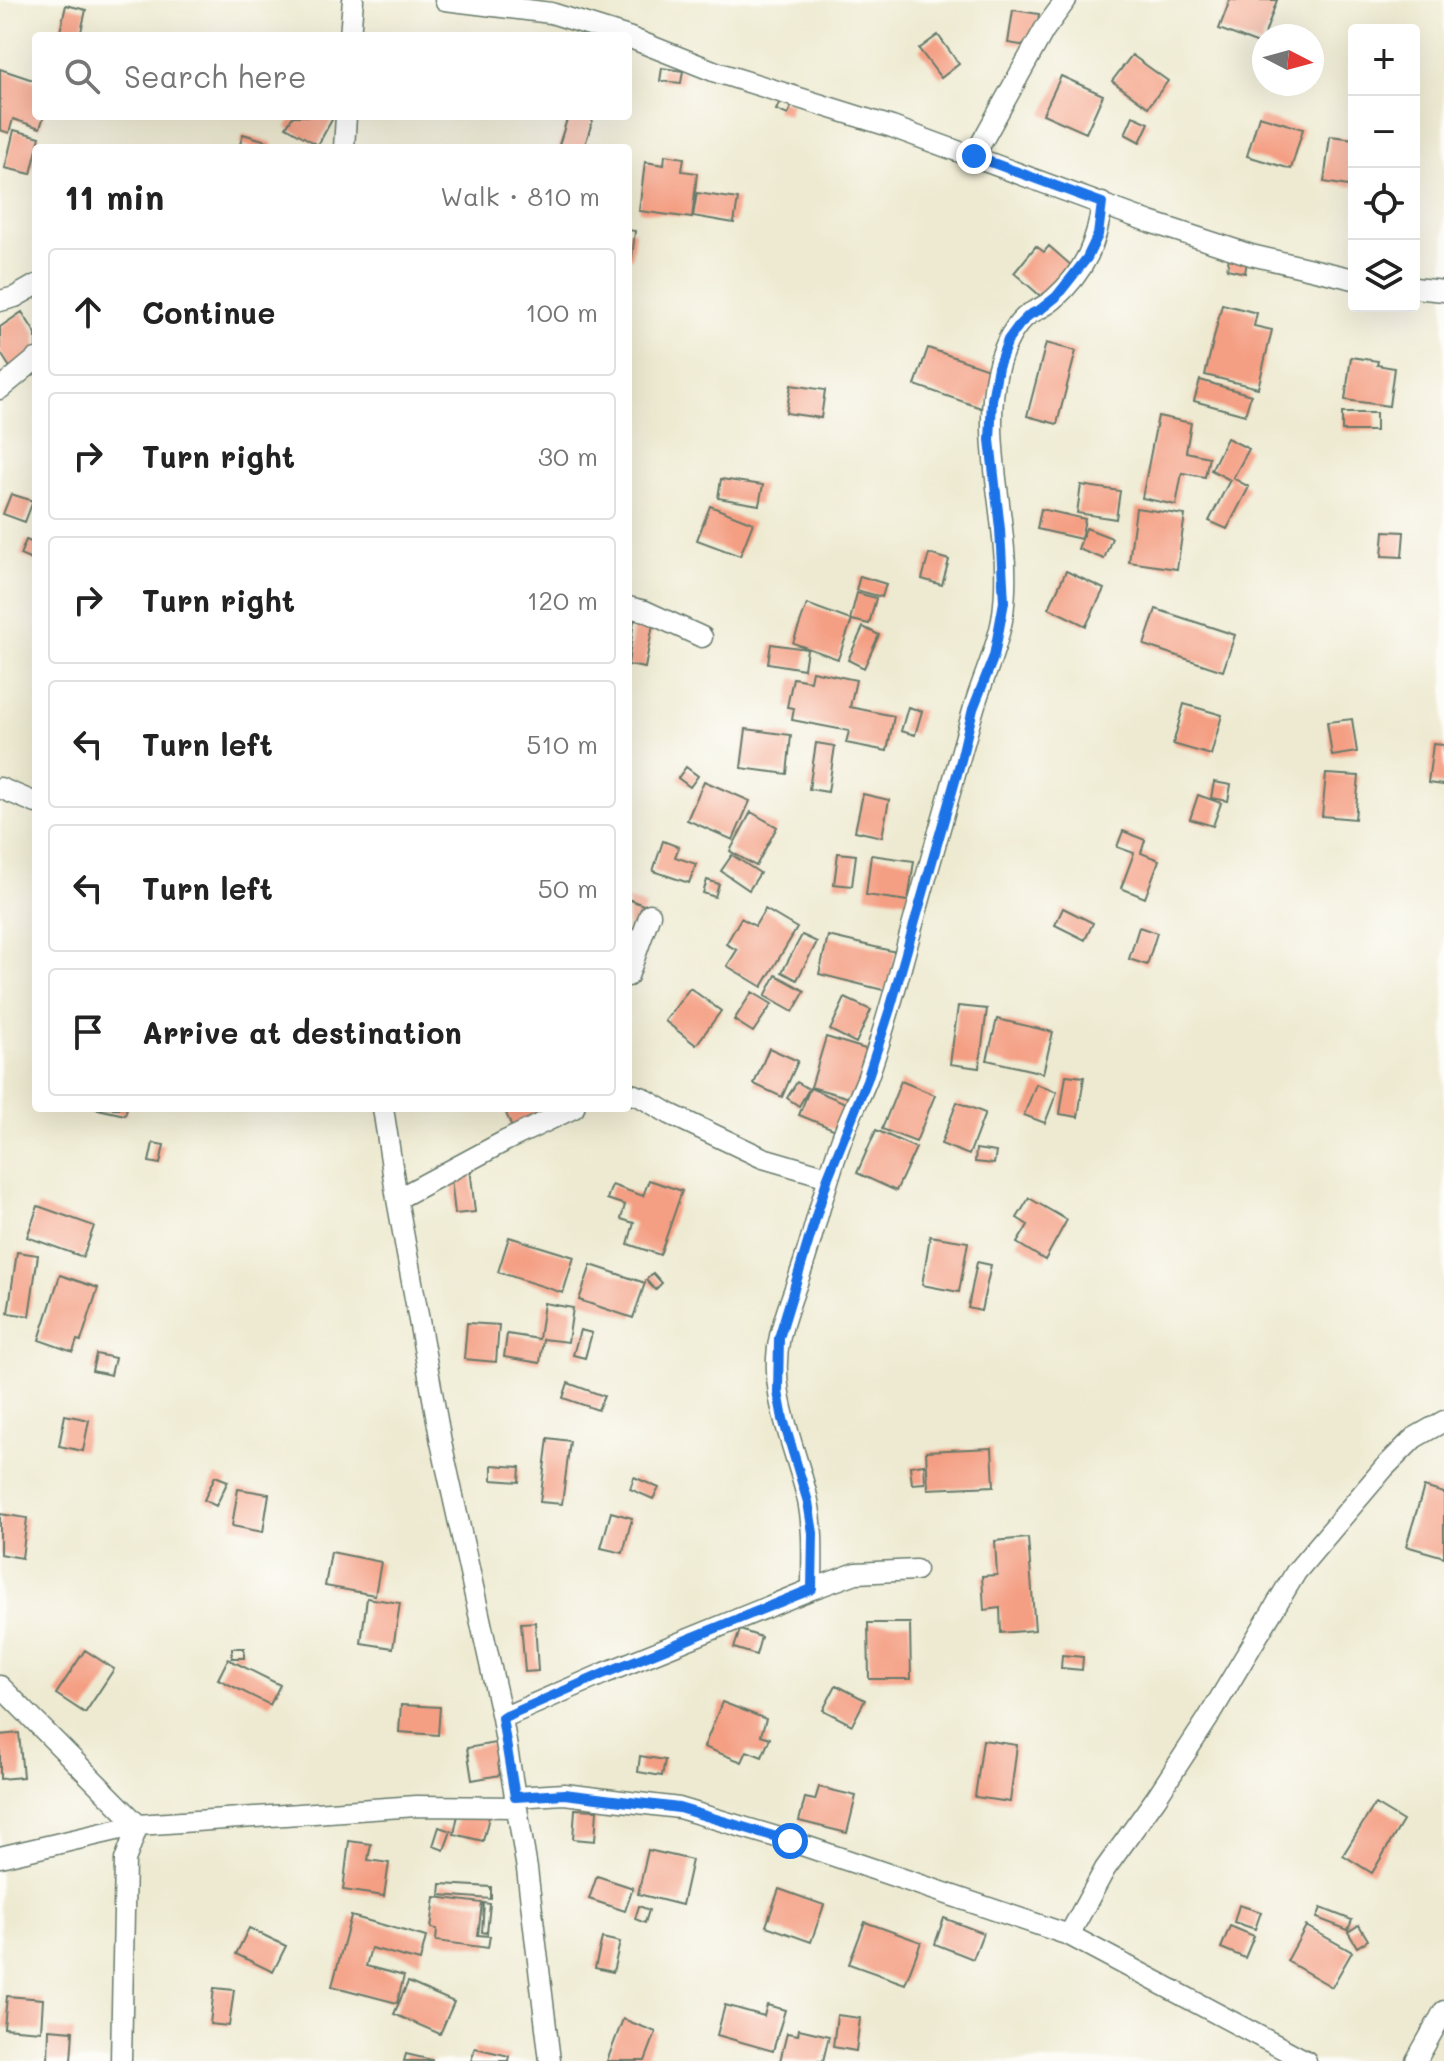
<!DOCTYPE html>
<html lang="en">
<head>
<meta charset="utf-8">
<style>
  :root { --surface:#fff; --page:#f6f6f6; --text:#222; --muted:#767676; --line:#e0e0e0 }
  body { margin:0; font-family:Mali,sans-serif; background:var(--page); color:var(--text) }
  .controls { position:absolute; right:24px; top:24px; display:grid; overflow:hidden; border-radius:8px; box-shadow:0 8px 32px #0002 }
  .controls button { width:72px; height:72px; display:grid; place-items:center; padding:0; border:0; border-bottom:2px solid var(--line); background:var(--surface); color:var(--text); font:40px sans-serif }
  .compass { position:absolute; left:1252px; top:24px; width:72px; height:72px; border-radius:50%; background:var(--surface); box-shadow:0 8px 32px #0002; rotate:96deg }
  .stop { position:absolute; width:24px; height:24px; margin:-18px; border:6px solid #1a73e8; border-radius:50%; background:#fff }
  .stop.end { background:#1a73e8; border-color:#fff; box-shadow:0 2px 8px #0008 }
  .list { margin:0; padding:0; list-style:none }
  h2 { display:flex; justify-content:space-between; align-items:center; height:104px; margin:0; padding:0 32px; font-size:34px }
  h2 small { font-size:26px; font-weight:400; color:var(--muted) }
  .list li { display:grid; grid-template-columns:52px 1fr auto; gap:24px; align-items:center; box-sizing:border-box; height:128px; margin:0 16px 16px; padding:0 16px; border:2px solid var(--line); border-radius:8px }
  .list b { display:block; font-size:30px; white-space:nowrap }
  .list em { font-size:26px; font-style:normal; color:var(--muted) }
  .icon { flex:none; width:44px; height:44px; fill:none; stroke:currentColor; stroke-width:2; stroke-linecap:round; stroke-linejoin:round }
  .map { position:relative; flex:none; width:1444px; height:2061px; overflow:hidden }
  .search { position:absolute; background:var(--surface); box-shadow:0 8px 32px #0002; left:32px; top:32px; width:600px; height:88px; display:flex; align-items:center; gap:20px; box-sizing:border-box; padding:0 28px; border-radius:8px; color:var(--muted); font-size:30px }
  .panel { position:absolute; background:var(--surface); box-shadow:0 8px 32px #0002; left:32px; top:144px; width:600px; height:968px; border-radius:8px }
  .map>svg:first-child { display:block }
</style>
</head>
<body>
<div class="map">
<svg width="1444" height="2061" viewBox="0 0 1444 2061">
  <rect width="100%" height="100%" fill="#fdfcf7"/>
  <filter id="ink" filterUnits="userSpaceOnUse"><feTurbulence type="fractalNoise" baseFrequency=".0125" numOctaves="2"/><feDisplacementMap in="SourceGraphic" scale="16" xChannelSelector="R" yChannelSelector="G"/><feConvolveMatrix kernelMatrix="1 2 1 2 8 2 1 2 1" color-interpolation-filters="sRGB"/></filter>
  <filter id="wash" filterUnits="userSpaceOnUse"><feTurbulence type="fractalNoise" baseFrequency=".006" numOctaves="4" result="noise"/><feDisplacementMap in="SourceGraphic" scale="32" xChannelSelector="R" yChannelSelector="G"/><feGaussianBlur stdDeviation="1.8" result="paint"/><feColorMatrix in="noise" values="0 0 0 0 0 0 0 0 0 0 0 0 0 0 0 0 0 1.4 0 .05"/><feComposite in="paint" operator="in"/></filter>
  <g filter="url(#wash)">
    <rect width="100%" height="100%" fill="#eeead1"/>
    <g id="blocks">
      <path fill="#f49f83" d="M1230,0H1277L1261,45L1219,29Z
        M66,5L86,10L80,36H59Z
        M1013,10L1039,14L1034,47L1008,43Z
        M938,35L959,64L941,78L919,49Z
        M1132,55L1168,81L1148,107L1112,81Z
        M662,68L683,71L681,83L660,81Z
        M0,69L36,81V116H44L40,128L13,119L9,133L0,130Z
        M1061,76L1103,95L1086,133L1043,114Z
        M781,99L792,104L788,115L776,110Z
        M293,116H334L318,145L286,127Z
        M568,116H594L584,148H558Z
        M1133,116L1149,123L1140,142L1125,134Z
        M1259,116L1303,129L1291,169L1247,156Z
        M14,130L40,137L31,174L5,168Z
        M243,134L273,143L271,148H254L240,144Z
        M1330,136L1354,139V187L1324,182Z
        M665,155L684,158L682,171L697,173L692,218L639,211L645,162L664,165Z
        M697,193L738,199L734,223L693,216Z
        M628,230L635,231L632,258L628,257Z
        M1036,246L1044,252L1049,246L1073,267L1045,300L1014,273Z
        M1230,252L1248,255L1245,273L1227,269Z
        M1222,304L1257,313L1254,326L1272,330L1258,388L1205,375Z
        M22,312L36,334V356L13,372L0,352V327Z
        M1046,343L1076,351L1057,424L1027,416Z
        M928,348L997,372L984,409L915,385Z
        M1351,357L1378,361L1377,365L1394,368L1389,406L1345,400Z
        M1200,380L1251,395L1245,415L1194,401Z
        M791,385L825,390L821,418L786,413Z
        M1342,413H1376V431H1342Z
        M1158,416L1191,423L1186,452L1209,457L1205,477L1182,473L1176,505L1142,498Z
        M1227,438L1249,449L1233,478L1249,487L1227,529L1209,521L1230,480L1211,470Z
        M721,479L763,485L759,505L718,498Z
        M1081,485L1120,491L1116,519L1077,513Z
        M11,494L33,501L25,522L3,514Z
        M710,506L753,523L740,556L697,540Z
        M1136,508L1185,515L1177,569L1129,562Z
        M1041,509L1085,519L1081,539L1037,529Z
        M1086,528L1112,538L1104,559L1078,549Z
        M1384,531L1404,532L1402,557L1382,556Z
        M26,540L36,544V562L20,555Z
        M929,554L949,560L942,585L922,579Z
        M1066,571L1104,589L1086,626L1049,608Z
        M860,576L886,584L882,597L856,590Z
        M857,593L876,598L869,624L852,620L838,659L793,643L807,604L850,620Z
        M1156,609L1235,635L1223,671L1144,645Z
        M634,620L653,624L645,668L628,665Z
        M863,627L879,635L864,668L848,660Z
        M771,644L807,649L804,669L768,663Z
        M812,671L856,680L850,707L894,716L887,751L846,743L849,731L792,720L794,708L787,707L793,678L810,681Z
        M1184,704L1222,715L1211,755L1173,744Z
        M908,707L922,711L915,735L901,731Z
        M1352,719L1357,752L1332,756L1327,722Z
        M746,729L791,735L787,774L741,768Z
        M816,743L835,746L828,792L809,789Z
        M1433,744L1444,745V785L1428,783Z
        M686,767L698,776L690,787L678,778Z
        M1326,774L1359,776L1355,819L1322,816Z
        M704,781L750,801L733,840L687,820Z
        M1214,782L1231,785L1228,801L1211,798Z
        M863,794L889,800L882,837L855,831Z
        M1198,795L1221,803L1213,826L1190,819Z
        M751,812L777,827L756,866L730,851Z
        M1123,831L1145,840L1141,853L1159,860L1145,898L1121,888L1134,853L1117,847Z
        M663,841L679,847L675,857L696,864L689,883L653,871Z
        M838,853L856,855L852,886L834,884Z
        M732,855L760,873L749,890L721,871Z
        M871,855L914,861L908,901L866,895Z
        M707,880L719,884L715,897L703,893Z
        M628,899L646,906L635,932L628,929Z
        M1063,908L1093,923L1085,940L1055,925Z
        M765,909L797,928L762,987L727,966L737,950L726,944L741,918L755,926Z
        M1139,927L1157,933L1147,965L1129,959Z
        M802,935L817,942L797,980L782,972Z
        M828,936L896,952L887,991L819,974Z
        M776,975L805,991L793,1012L765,996Z
        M690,988L721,1011L696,1045L665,1021Z
        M752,992L772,1004L753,1032L734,1020Z
        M845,998L871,1010L856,1043L830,1030Z
        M958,1006L987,1009L979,1068L950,1064Z
        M997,1019L1053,1032L1043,1073L987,1060Z
        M826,1037L872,1051L857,1100L811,1087Z
        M769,1048L798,1061L782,1097L754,1084Z
        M1066,1075L1084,1077L1078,1117L1060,1114Z
        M901,1081L935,1095L916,1142L882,1129Z
        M797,1082L809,1089L799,1106L787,1098Z
        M1036,1084L1057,1092L1045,1123L1024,1115Z
        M810,1088L848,1104L838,1131L799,1115Z
        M957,1102L985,1113L969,1155L941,1144Z
        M93,1108H127L125,1115Z
        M504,1108H549L551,1111L512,1128Z
        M876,1130L916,1148L896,1191L857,1173Z
        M153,1143L164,1145L160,1164L149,1162Z
        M976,1149L996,1152L994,1164L975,1162Z
        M470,1167L475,1212L455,1214L450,1169Z
        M649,1180L682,1191L660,1255L628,1244L634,1223L621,1219L625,1205L607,1199L612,1185L643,1196Z
        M1029,1198L1067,1220L1045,1260L1017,1243L1028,1225L1017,1218Z
        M38,1206L94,1226L83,1257L27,1237Z
        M930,1236L968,1242L959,1292L922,1285Z
        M509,1237L574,1257L563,1293L498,1272Z
        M17,1252L38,1255L29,1316L8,1313Z
        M977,1262L991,1265L981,1311L968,1308Z
        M591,1265L645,1283L633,1318L579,1300Z
        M653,1273L662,1283L655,1290L646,1280Z
        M60,1275L98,1288L81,1341L77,1340L73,1352L39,1340Z
        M544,1303L573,1308L568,1342L543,1339L540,1363L504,1357L507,1334L539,1339Z
        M467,1323L499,1325L496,1362L464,1359Z
        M580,1330L592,1333L585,1358L573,1355Z
        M96,1354L115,1358L111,1375L92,1371Z
        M568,1383L604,1396L598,1410L563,1398Z
        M65,1415L89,1420L83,1451L59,1446Z
        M548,1438L570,1441L562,1504L540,1502Z
        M992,1448L994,1486L928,1489L926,1451Z
        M924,1464L925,1483L912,1484L910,1466Z
        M492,1465L520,1467L519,1482L492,1480Z
        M215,1476L228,1481L216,1506L204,1500Z
        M634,1477L659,1488L653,1499L630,1489Z
        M1424,1487L1444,1493V1557L1406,1546Z
        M238,1489L269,1494L263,1532L232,1526Z
        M611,1512L632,1518L623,1553L601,1548Z
        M0,1514L27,1518L22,1558L0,1554Z
        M1028,1538L1035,1630L1001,1633L1000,1608L984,1610L982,1576L997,1575L995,1541Z
        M331,1552L381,1562L375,1595L325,1586Z
        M367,1598L400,1603L393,1648L361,1643Z
        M535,1622L538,1671L525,1672L521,1623Z
        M868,1623H910L911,1679H869Z
        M740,1630L761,1637L756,1655L734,1648Z
        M232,1648H244V1658H232Z
        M85,1650L114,1669L85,1713L56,1694Z
        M1062,1655L1083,1657L1082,1670L1061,1668Z
        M228,1659L280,1685L270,1705L218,1679Z
        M836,1685L865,1700L852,1725L823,1710Z
        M722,1702L766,1719L761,1735L770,1738L762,1757L747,1751L742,1762L704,1747Z
        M401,1705L440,1707L438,1735L399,1732Z
        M19,1733L23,1777L0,1779V1735Z
        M983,1740L1017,1745L1010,1802L975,1797Z
        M501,1742L504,1761L498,1762L500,1775L472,1780L467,1748Z
        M640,1756L665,1760L662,1776L638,1772Z
        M819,1787L856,1796L847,1833L799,1821L805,1798L815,1800Z
        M1375,1804L1403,1821L1372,1873L1343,1855Z
        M575,1809L597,1810L595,1841L573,1839Z
        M459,1810L489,1817L483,1841L454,1834Z
        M439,1827L451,1831L444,1850L433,1846Z
        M349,1841L371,1844L368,1860L389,1863L384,1896L343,1890Z
        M648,1850L692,1860L682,1905L638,1894Z
        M597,1876L633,1888L625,1911L589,1899Z
        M441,1884L491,1887V1899L440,1895Z
        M779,1889L824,1905L811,1942L766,1926Z
        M435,1897L482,1903L478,1935L490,1936L488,1948L436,1941L437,1929L431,1928Z
        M484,1903L490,1904L487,1933L482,1932Z
        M1239,1905L1261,1912L1255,1929L1234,1922Z
        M639,1906L649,1910L645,1923L635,1919Z
        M1321,1908L1352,1920L1348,1930L1317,1918Z
        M351,1916L426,1937L420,1961L371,1948L366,1966L404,1976L397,2003L332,1986Z
        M944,1918L983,1933L973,1959L935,1944Z
        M865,1922L921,1942L905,1984L849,1964Z
        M1359,1925L1368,1940L1357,1947L1348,1932Z
        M1230,1926L1254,1936L1245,1958L1221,1948Z
        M1306,1926L1352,1952L1332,1987L1287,1961Z
        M249,1928L286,1946L273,1972L236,1954Z
        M602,1938L620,1942L613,1972L595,1968Z
        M408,1982L454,2002L440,2034L394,2014Z
        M214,1988L234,1990L229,2026L210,2024Z
        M7,1996L43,1999L41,2031L4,2028Z
        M725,2005L764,2016L767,2005L785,2010L773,2051L717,2035Z
        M837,2015L860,2018L856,2051L833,2047Z
        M623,2019L656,2032L645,2061H607Z
        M49,2029L73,2031L71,2061H48Z
        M799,2029L829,2036L823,2061H780L787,2033L798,2035Z
        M475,2048L509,2056L508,2061H471Z
        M406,2054L432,2060V2061H404Z"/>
    </g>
  </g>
  <g filter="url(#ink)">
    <use href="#blocks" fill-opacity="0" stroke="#677a6b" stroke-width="2"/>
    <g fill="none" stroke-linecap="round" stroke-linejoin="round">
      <defs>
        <path id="minor" d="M445,0L551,13L625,36
          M350,36L353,0
          M628,37L716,72L892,127L1150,222L1251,255L1354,279
          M344,148L346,116
          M974,156L1044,30L1066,0
          M1414,288L1444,291
          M0,301L15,297L36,285
          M0,389L36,359
          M628,607L645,611L702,637
          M0,788L36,803
          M628,976L650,914
          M628,1093L641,1097L670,1114L763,1158L828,1177
          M383,1108L397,1199L441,1442L502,1718L527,1869L550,2061
          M397,1199L505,1141L574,1108
          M812,1589C812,1560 814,1530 808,1501C796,1446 767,1395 780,1336C786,1310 797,1285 805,1259C818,1217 828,1174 844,1133C851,1114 860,1097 867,1079C884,1033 896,985 909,938C930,862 952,786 973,711C982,679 996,653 1002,620C1016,537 979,454 997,371C1002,352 1012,326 1029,314C1038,309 1046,306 1054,299C1085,271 1097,243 1102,203
          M0,1686L138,1825L125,1860L121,2061
          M502,1718L605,1673L812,1589L856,1573L916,1570
          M515,1797L564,1794L679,1808L790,1841L1069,1935L1306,2061
          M0,1857L138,1825L416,1806L517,1807
          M1069,1935L1105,1869L1156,1798L1207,1720L1296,1572L1384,1468L1414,1438L1444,1421
          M1416,2061L1444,2011"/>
      </defs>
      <use href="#minor" stroke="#677a6b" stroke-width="23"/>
      <use href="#minor" stroke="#fff" stroke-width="20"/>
    </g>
  </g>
  <g fill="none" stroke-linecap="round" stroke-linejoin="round" filter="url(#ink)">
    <path stroke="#1a73e8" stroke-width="10" d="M790,1841L679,1808L564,1794L515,1797L502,1718L605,1673L812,1589L813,1533L808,1502L783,1419L778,1392L779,1338L828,1177L867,1080L890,1009L961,760L973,709L994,656L1004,602L1000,529L990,440L992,400L998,367L1008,340L1019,325L1029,315L1041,309L1056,297L1087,258L1098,235L1102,203L974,156"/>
  </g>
</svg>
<div class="controls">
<button>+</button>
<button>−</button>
<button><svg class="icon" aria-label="locate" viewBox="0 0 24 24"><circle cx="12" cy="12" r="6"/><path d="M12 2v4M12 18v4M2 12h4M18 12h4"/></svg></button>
<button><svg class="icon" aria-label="layers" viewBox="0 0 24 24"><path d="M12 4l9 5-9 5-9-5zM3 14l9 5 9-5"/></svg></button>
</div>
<svg class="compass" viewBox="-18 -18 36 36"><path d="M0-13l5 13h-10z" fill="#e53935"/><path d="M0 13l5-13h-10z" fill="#767676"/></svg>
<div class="stop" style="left:790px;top:1841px"></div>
<div class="stop end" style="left:974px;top:156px"></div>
<div class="search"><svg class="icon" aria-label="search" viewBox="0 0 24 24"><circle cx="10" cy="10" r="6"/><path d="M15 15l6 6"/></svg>Search here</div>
<section class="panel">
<h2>11 min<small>Walk · 810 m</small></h2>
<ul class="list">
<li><svg class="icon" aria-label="ahead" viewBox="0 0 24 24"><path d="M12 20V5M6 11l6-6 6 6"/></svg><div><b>Continue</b></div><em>100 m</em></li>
<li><svg class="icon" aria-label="right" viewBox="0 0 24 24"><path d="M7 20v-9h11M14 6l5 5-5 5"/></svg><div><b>Turn right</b></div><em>30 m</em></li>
<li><svg class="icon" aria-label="right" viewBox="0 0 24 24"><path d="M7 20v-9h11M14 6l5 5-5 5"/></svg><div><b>Turn right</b></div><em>120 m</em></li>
<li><svg class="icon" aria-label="left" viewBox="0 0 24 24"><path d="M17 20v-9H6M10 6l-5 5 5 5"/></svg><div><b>Turn left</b></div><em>510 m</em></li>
<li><svg class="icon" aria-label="left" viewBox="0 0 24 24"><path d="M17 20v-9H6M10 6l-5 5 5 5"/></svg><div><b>Turn left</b></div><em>50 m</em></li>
<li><svg class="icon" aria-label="arrive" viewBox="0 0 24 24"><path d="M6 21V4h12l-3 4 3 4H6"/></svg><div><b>Arrive at destination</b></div></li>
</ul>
</section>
</div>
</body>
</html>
